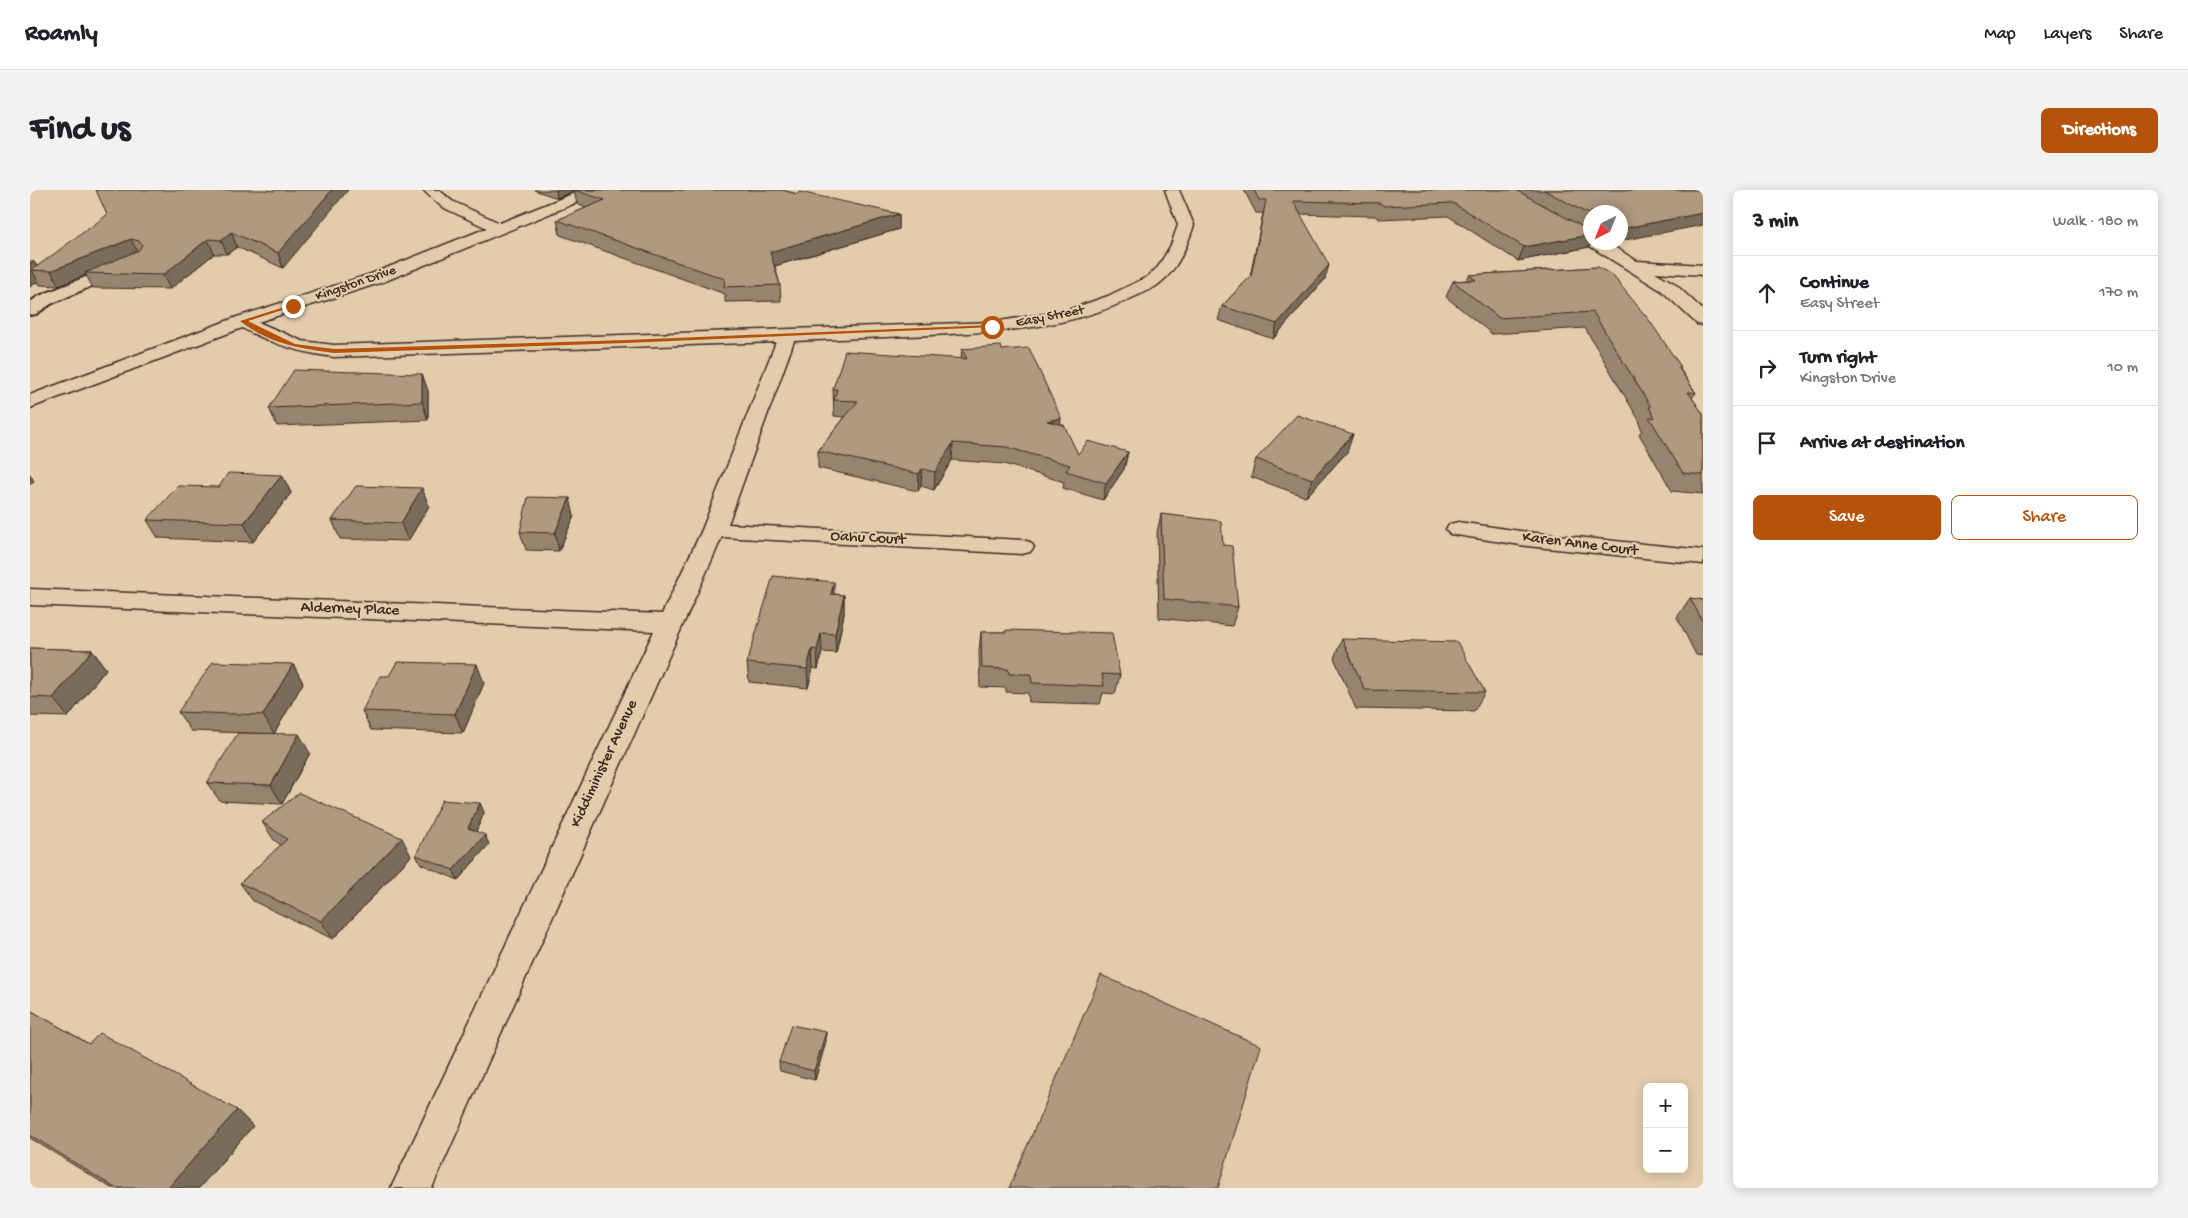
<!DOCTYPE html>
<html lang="en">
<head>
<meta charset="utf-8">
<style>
  :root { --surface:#fff; --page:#f2f2f2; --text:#202124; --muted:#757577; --line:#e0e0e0; --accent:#b45309 }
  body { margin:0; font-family:"Gochi Hand",sans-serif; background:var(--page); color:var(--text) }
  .controls { position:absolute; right:15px; bottom:15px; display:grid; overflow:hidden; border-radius:8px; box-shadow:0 2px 12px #0003 }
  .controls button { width:45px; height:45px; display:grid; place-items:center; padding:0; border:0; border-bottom:1px solid var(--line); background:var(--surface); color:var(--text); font:25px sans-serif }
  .compass { position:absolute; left:1553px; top:15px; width:45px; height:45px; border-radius:50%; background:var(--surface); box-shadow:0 2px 12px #0003; rotate:223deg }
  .stop { position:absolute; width:15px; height:15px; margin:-11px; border:4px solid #b45309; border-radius:50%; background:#fff }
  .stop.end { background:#b45309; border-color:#fff; box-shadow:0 1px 5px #0008 }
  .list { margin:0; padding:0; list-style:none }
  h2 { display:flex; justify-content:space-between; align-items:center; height:65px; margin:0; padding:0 20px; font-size:21px }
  h2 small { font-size:16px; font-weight:400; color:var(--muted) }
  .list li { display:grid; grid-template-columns:32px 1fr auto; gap:15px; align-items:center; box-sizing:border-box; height:75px; padding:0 20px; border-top:1px solid var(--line) }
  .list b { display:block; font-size:19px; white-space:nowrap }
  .list p { margin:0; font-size:16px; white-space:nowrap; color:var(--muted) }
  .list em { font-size:16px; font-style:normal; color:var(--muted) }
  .actions { display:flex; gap:10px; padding:15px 20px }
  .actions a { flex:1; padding:11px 0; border:1px solid var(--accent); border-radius:8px; text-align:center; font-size:18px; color:var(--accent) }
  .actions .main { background:var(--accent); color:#fff }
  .icon { flex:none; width:28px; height:28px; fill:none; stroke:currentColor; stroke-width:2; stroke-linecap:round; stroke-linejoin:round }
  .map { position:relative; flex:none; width:1673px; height:998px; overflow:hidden; border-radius:8px }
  header { display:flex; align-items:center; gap:30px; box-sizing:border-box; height:70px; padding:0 25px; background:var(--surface); border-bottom:1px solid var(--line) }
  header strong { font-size:24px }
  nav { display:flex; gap:28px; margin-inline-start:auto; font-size:18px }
  .intro { display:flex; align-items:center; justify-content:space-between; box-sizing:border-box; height:120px; padding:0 30px }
  h1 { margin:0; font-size:35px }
  .button { padding:12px 22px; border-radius:8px; background:var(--accent); color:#fff; font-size:18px; font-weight:700 }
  main { display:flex; gap:30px; padding:0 30px }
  aside { flex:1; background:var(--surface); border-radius:8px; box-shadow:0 2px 12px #0003 }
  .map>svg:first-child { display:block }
</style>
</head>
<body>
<header>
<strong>Roamly</strong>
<nav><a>Map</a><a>Layers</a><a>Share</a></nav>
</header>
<div class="intro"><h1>Find us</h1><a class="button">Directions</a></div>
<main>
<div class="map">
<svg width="1673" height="998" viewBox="0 0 1673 998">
  <rect width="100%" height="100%" fill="#e3ccac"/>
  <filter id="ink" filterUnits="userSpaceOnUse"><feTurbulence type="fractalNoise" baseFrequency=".02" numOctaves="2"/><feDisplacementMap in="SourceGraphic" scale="10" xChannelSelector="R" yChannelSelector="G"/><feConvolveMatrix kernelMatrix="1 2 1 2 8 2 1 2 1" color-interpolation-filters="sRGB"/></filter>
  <g filter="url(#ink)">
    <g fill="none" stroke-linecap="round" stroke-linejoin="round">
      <defs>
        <path id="lane" d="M92,72L98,74L100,77L98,80L21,114L6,124L0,125V112L9,106Z"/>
        <path id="street" d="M393,0H409L422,11L470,33L552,0H572L570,3L353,92L228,132L272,151L304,155L962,132L1035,121L1078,106L1117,87L1128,77L1141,55L1148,35L1135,0H1149L1164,35C1157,56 1148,79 1130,93C1123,99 1112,103 1104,107C1039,139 971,142 901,145C855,147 810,149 764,151L698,334L992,350L1000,352L1004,357L1000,362L992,364L692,347L402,998H361L624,441L0,415V399L632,424L672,340L746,152L304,167C270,163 242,154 212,138L0,218V205L207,127L341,84L457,38L412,17Z
          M1560,48V52H1576L1607,71L1673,75V85L1625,82L1644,93L1673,120V135L1667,134L1632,101L1558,55L1556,52Z
          M1428,332L1497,342L1673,360V374L1497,356L1420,344L1416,339L1420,334Z"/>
      </defs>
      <use href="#lane" stroke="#3b2a1e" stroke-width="4"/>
      <use href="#street" stroke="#3b2a1e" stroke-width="3"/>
      <use href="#lane" fill="#e3ccac" fill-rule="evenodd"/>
      <use href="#street" fill="#e3ccac" fill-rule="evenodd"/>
    </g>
    <path fill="#96846e" stroke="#3b2a1e" d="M234,0L253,78L207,57L197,64H184L140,99L63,98L56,85L29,96L10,95L8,91L0,97V71L4,72L7,76Z
      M504,0H752L767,4L869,24V39L745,76L750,95L751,111L695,112V104L530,45L527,30L556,18L547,14L544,1L527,8Z
      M1214,0H1673L1590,22H1560V52L1559,57L1488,71L1418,26L1349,29L1345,26L1270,24L1295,89L1243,149L1188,130L1192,116L1220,87L1233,23H1226Z
      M1568,77L1651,177L1650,179L1666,203L1662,208L1673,224V304L1642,301L1609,244L1612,240L1609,234L1610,232L1555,138L1462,144L1416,107L1423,91L1437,90L1439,85Z
      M932,159L972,160L1031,228L1030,234L1048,264L1098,262L1094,279L1073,310L1033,298L1034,292L974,274L922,270L904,300L891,296L888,301L788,278V261L815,227L804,226L803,199L931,169Z
      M392,184L398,201V230L247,236L239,218Z
      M1323,244L1317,262L1276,307L1221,287L1226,269Z
      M252,285L261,303L223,352L128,348L117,330L189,297Z
      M399,316L378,351L310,349L302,330Z
      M1131,324L1193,355L1208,417L1202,436L1129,428L1127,343Z
      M544,326L529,361L496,360L490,342Z
      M804,404L814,405V424L806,463L792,462L788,479L783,478L778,498L719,492L717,473Z
      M1660,408L1673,410V466L1666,465L1647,427Z
      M951,442H976L1090,485L1085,504L1073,503L1070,514L999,512L998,503L976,502V498L950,497L949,461Z
      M1312,449L1455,502L1444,521L1326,519L1304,468Z
      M0,458L62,460L76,479L38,527L0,526Z
      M263,474L273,493L244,544L161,541L148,522Z
      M454,493L433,543L341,540L332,521Z
      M280,563L252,614L190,611L177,593Z
      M450,613L454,623L446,641L459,654L428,690L391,674L386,665Z
      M232,632L381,666L303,749L223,711L210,693L251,655L244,650Z
      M0,820L59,854L223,936L169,998H81L0,948Z
      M796,851L785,890L750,881L749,872Z"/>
    <path fill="#7a6c5a" stroke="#3b2a1e" d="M302,0H318L253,78L248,63Z
      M526,0H547H544V1L527,8Z
      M1673,23V35L1590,51V39Z
      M869,24V39L741,77L740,62Z
      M201,42L207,57L197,64L191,50Z
      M1560,45V52H1562L1559,57L1488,71L1494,57Z
      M101,49L108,63L55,83L56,85L29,96L21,81Z
      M178,49L184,64L140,99L133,85Z
      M4,72L9,80H2L8,91L0,97V74Z
      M1299,75L1295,89L1243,149L1247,134Z
      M392,184L398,201V230L392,212Z
      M1031,228L1029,245L1017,231Z
      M1323,244L1317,262L1276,307L1282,289Z
      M923,253L922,270L904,300L905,282Z
      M1098,262L1094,279L1073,310L1076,293Z
      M892,279L891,296L888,301L889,284Z
      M0,284L4,291L0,295Z
      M252,285L261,303L223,352L214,333Z
      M392,298L399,316L378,351L371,333Z
      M540,308L544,326L529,361L525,343Z
      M804,392V410L801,404Z
      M814,405V424L806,463L805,444Z
      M791,443L792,462L788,479L787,460Z
      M782,459L783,478L778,498L777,479Z
      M62,460L76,479L38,527L23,508Z
      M263,474L273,493L244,544L233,525Z
      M447,474L454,493L433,543L425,524Z
      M269,544L280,563L252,614L241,595Z
      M450,613L454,623L443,648L438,638Z
      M455,645L459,654L428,690L423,680Z
      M372,648L381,666L303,749L291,731Z
      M796,842V851L785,890L784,881Z
      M207,920L223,936L169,998H138Z"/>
    <path fill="#af9a80" stroke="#3b2a1e" d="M66,0H234L245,1V0H302L248,63L201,42L191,50L178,49L133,85L55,83L109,60L112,55L109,51L101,49L21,81L2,80L77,25Z
      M544,0H752L767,4L770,2L869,24L740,62L750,95L694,97L695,89L527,30L575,10Z
      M1224,0H1486L1560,41V45L1494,57L1423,13L1354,16L1350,13L1263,11L1299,75L1247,134L1192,116L1221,86L1236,10H1229Z
      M1514,0H1673V23L1590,39V22H1560V25Z
      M1568,77L1583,86L1619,130L1651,177H1648L1666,203L1658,202L1673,224V285L1653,283L1619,227L1625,228L1619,217H1621L1563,122L1469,128L1423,91L1446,90L1439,85Z
      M971,156L972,160L999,158L1031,228L1017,231L1034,235L1048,264L1058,251L1098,262L1076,293L1036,281L1040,275L976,257L923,253L905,282L892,279L889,284L788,261L828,211L804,210L807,199H803L815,161L937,169L932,159Z
      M264,180L392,184V212L239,218Z
      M1267,225L1323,244L1282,289L1226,269Z
      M198,283L252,285L214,333L117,330L148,296L189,297Z
      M326,296L392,298L371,333L302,330Z
      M498,307L540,308L525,343L490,342Z
      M1131,324L1191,331L1193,355L1202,356L1208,417L1134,409Z
      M743,386L804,392L801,404L814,405L805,444L791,443L787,460L782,459L777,479L717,473Z
      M1660,408L1673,410V432Z
      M976,440L1082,443L1090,485L1072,484L1074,496L1002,493L1001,484H979L978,479L952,478L951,442H976Z
      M1312,449L1427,452L1455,502L1335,500Z
      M0,458L62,460L23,508L0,507Z
      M183,472L263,474L233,525L148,522Z
      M367,472L447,474L425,524L332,521L350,486H359Z
      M208,543L269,544L241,595L177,593Z
      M269,603L372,648L291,731L210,693L257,649L232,632Z
      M412,610L450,613L438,638L455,645L423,680L386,665Z
      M1071,785L1231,856L1188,998H979Z
      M0,820L59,854L70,843L207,920L138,998H85L0,945Z
      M761,835L796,842L784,881L749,872Z"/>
  </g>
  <path fill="#b45309" d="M261,115L265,116L218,131L265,154L304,159L596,150L962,135L964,137L596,153L304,163C269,158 240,154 210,131Z"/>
  <g text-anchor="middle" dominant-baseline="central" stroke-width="4.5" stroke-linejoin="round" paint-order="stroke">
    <g font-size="14" fill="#3b2a1e" stroke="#e3ccac">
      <text transform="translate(326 94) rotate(-19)">Kingston Drive</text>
      <text transform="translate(1020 127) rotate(-11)">Easy Street</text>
    </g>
    <g font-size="16" fill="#3b2a1e" stroke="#e3ccac">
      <text transform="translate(838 349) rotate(3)">Oahu Court</text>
      <text transform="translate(1550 355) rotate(7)">Karen Anne Court</text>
      <text transform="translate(320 420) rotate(2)">Alderney Place</text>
      <text transform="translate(575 574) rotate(-65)">Kiddiminister Avenue</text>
    </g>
  </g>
</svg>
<div class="controls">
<button>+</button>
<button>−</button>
</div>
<svg class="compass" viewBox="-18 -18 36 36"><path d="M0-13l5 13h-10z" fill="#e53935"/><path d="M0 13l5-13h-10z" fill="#757577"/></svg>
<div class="stop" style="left:962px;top:137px"></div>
<div class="stop end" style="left:263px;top:116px"></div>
</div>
<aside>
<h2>3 min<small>Walk · 180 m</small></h2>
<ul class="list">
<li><svg class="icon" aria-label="ahead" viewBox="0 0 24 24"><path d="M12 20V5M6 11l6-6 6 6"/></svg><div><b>Continue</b><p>Easy Street</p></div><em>170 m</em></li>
<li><svg class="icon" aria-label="right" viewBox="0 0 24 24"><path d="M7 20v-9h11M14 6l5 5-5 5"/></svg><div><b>Turn right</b><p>Kingston Drive</p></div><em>10 m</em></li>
<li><svg class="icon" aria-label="arrive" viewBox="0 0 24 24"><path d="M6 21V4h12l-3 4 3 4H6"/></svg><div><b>Arrive at destination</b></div></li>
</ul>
<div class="actions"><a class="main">Save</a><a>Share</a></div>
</aside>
</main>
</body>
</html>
